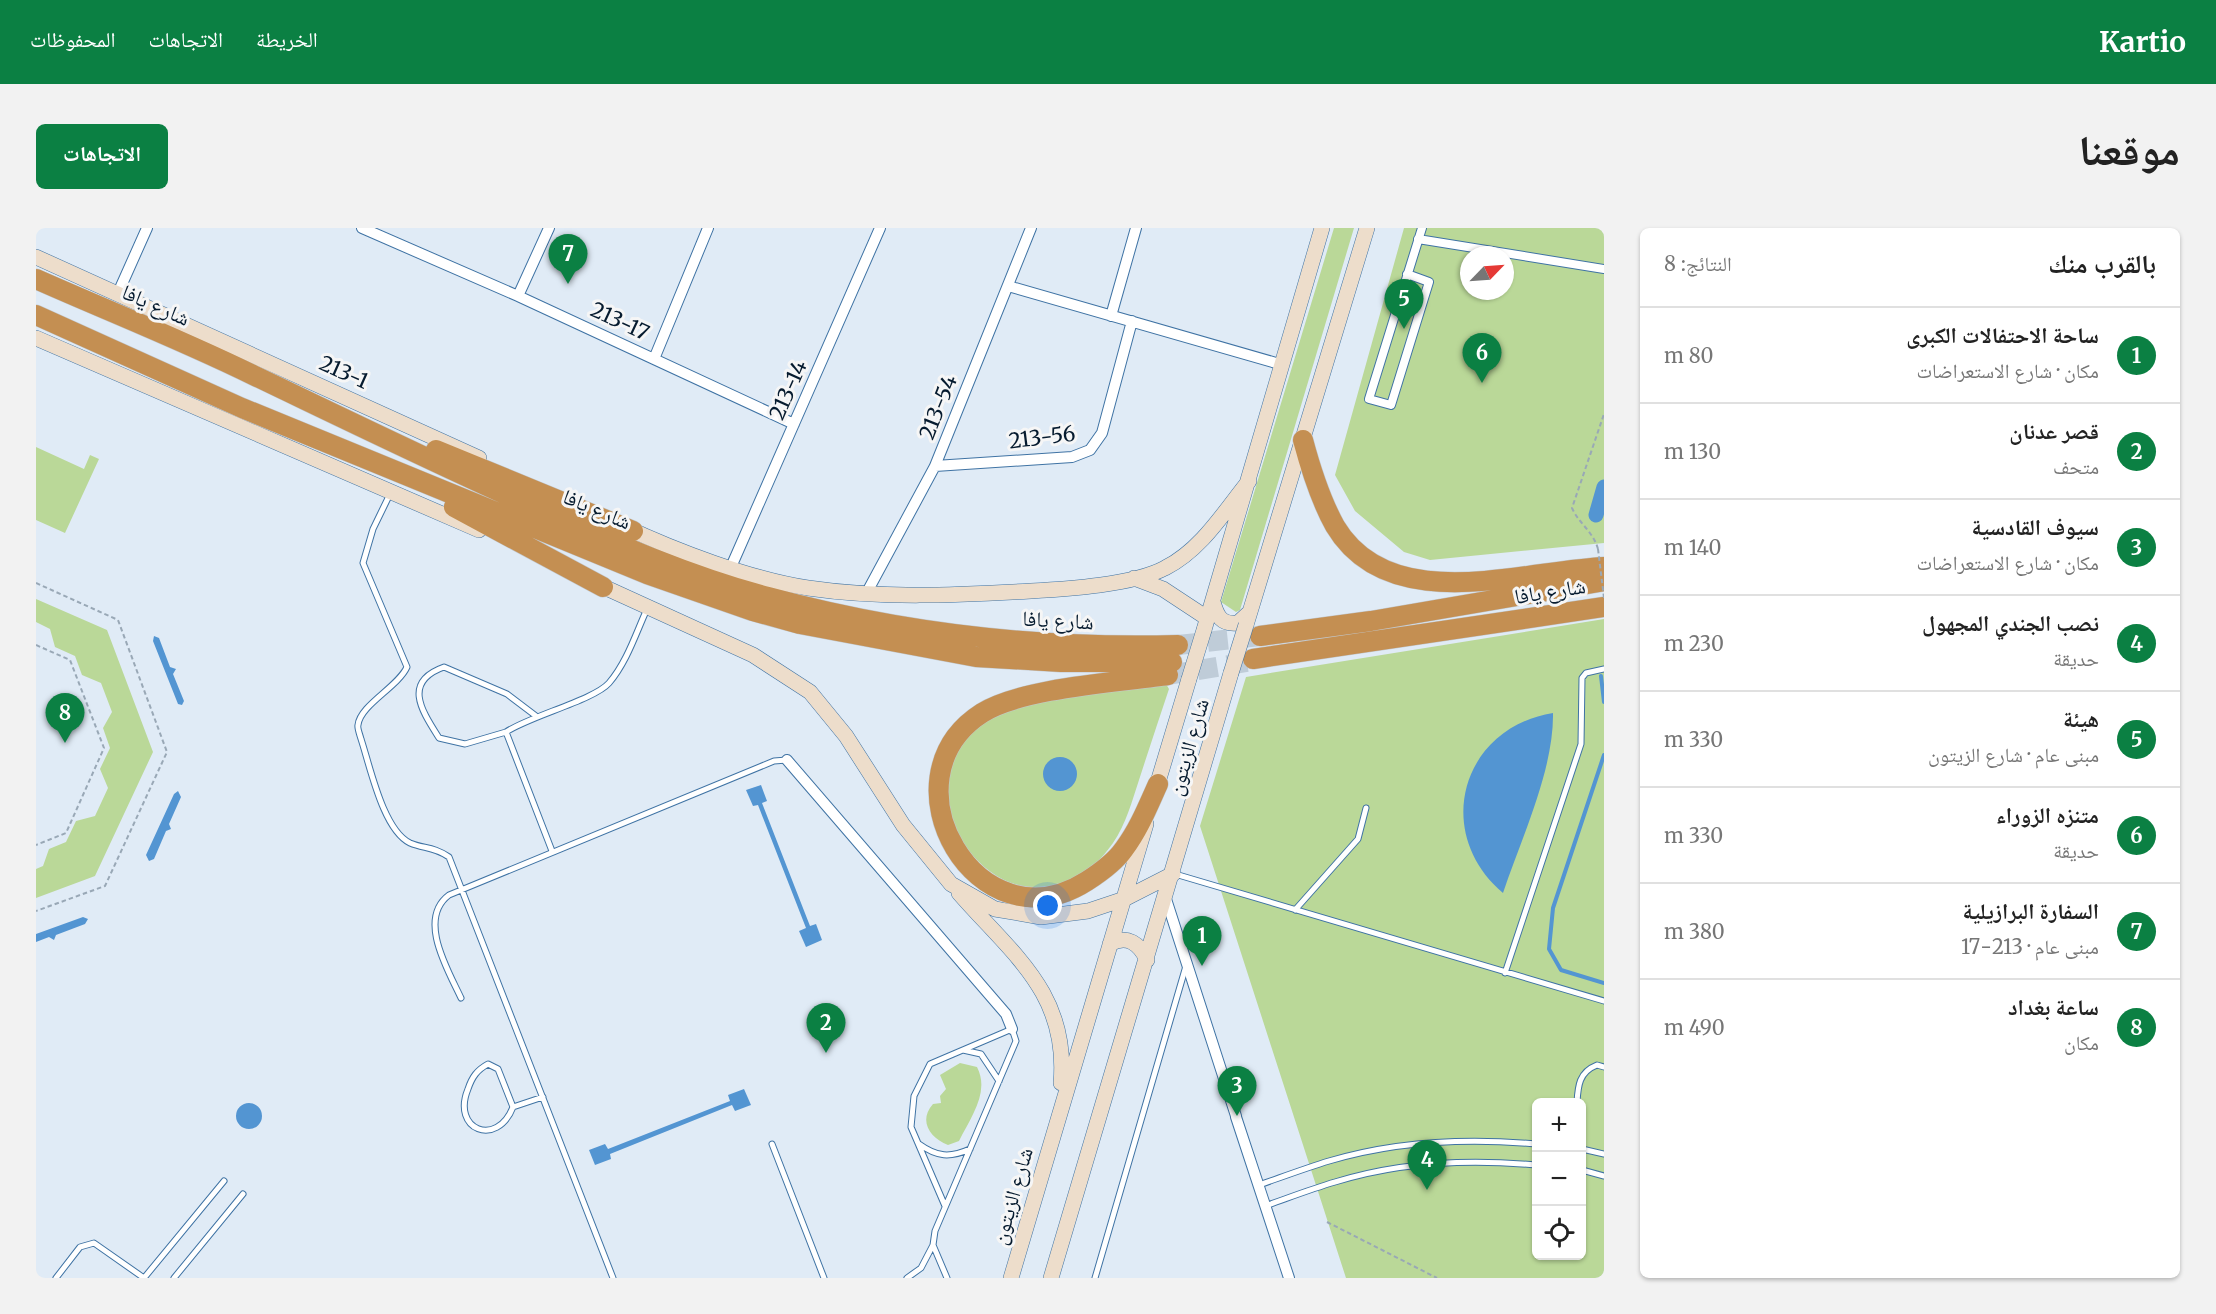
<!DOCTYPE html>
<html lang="ar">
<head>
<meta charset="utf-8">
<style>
  :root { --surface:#fff; --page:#f2f2f2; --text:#222; --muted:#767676; --line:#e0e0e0; --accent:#0b8043 }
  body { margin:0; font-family:Merriweather,"Noto Naskh Arabic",serif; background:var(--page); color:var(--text); direction:rtl }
  .controls { position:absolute; right:18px; bottom:18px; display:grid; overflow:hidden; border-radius:9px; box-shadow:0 2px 4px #0004 }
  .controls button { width:54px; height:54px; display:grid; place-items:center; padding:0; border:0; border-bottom:2px solid var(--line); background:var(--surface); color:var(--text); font:30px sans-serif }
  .compass { position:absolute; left:1424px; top:18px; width:54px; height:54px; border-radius:50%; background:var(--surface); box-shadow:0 2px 4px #0004; rotate:65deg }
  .you { position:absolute; left:1012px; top:678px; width:21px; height:21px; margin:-15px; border:4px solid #fff; border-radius:50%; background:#1a73e8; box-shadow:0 0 0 9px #1a73e833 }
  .badge { display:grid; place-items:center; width:39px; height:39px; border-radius:50%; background:var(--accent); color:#fff; font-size:20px; font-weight:700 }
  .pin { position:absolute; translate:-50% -50px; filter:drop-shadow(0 2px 3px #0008) }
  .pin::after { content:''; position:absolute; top:32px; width:21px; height:18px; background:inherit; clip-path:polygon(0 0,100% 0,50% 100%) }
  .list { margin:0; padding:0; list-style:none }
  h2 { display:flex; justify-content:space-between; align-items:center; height:78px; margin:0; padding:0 24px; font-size:26px }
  h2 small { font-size:20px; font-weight:400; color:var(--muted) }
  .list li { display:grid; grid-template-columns:39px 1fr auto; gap:18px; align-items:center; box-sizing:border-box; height:96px; padding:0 24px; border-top:2px solid var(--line) }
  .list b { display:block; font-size:22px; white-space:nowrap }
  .list p { margin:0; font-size:20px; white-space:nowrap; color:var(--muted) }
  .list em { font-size:20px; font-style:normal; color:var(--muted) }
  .icon { flex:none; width:33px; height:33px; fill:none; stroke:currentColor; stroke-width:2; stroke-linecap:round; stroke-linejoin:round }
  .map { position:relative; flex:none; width:1568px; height:1050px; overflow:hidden; direction:ltr; border-radius:9px }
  header { display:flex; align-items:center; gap:36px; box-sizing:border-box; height:84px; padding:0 30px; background:var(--accent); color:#fff }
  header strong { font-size:28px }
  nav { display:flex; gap:33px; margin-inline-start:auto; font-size:21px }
  .intro { display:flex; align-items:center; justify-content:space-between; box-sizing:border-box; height:144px; padding:0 36px }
  h1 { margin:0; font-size:42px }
  .button { padding:15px 27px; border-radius:9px; background:var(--accent); color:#fff; font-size:21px; font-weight:700 }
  main { display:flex; gap:36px; padding:0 36px }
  aside { flex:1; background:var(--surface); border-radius:9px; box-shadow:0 2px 4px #0004 }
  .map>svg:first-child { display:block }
</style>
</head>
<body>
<header>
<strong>Kartio</strong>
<nav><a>الخريطة</a><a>الاتجاهات</a><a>المحفوظات</a></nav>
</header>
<div class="intro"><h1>موقعنا</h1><a class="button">الاتجاهات</a></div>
<main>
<aside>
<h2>بالقرب منك<small>النتائج: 8</small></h2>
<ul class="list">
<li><span class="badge">1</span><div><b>ساحة الاحتفالات الكبرى</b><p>مكان · شارع الاستعراضات</p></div><em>80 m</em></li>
<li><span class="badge">2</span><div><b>قصر عدنان</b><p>متحف</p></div><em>130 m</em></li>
<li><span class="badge">3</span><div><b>سيوف القادسية</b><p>مكان · شارع الاستعراضات</p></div><em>140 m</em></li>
<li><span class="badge">4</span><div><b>نصب الجندي المجهول</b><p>حديقة</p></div><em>230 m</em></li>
<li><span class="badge">5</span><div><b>هيئة</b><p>مبنى عام · شارع الزيتون</p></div><em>330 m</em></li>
<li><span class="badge">6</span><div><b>متنزه الزوراء</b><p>حديقة</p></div><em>330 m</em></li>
<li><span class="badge">7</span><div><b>السفارة البرازيلية</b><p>مبنى عام · 213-17</p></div><em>380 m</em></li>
<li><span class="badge">8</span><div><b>ساعة بغداد</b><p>مكان</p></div><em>490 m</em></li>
</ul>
</aside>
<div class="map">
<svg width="1568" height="1050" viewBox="0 0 1568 1050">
  <rect width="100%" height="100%" fill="#e0ebf6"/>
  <path fill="#bad898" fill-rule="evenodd" d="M1298,0H1318L1204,382L1200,384L1185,374Z
    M1368,0H1568V315L1394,332L1368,324L1319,283L1299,247ZM1433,27H1469V63H1433Z
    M0,219L48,241L54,227L63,231L29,305L0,292Z
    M0,371L71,402L117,524L59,648L0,670V641L7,638L13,621L30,614L40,593L59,588L72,560L64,541L74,520L67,500L76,484L65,455L46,447L39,428L19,419L14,401L0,394Z
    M1568,391V1050H1310L1164,598L1210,449ZM1500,874H1546V1028H1500Z
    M1130,456L1133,461C1123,491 1113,521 1103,552C1096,573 1090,596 1077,615C987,743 839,566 952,492C993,465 1081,462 1130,456Z
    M924,835L941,839C954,864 935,889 923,913L912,917C894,910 882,893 897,876L905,875L904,868L910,861L904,847Z"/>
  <path fill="#5395d2" d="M118,408L123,410L134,439L140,441L137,446L148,473L146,477L142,476L117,413Z
    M1517,485C1518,542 1485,611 1467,665C1396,605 1425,500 1517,485Z
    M1007 546a17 17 0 1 1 34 0a17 17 0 1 1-34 0Z
    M725,557L731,573L726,575L774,698L780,696L786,712L770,719L763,703L770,700L722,577L717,578L710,562Z
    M142,563L145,569L133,596L135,601L130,603L118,631L113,633L110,627L138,566Z
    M47,689L52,691L49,696L20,707L18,712L13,709L0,714V706Z
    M708,861L715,877L699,883L696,877L574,926L575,931L559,937L553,922L569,916L572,921L694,873L692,867Z
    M200 888a13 13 0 1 1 26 0a13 13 0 1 1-26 0Z"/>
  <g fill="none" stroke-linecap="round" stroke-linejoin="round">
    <path stroke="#5395d2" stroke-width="4" d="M1565,448L1568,474
      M1568,527L1517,680L1513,721L1525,742L1568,755"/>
    <path stroke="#5395d2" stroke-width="15" d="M1560,287L1568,259"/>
    <path stroke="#bfccd8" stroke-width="20" stroke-dasharray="20 10" stroke-linecap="butt" d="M1142,417L1224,408
      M1132,447L1217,433"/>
    <defs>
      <path id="service" d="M354,266L337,301L327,335L371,439C362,459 324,477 322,497C321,500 324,507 325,511C334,538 347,602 374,615C388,621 397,618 413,629L577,1050
        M470,504L429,516L403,510C386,483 366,454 408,439L471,466L500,488
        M516,623L470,504C494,488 558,472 573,455C591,434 600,405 611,381
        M1139,646L1568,773
        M1259,682L1322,611L1330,580
        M1469,745L1545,516L1546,450L1550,445L1568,441
        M425,770C412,742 381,691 413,667L738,533L751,532
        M927,822L945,826L963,853
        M1541,874C1542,858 1543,844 1561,837L1568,839
        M477,879L462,841L452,836C441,842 436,849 432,861C415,902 461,920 477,879L507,869
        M736,916L788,1050
        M883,916C901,929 914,930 934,921
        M1546,921L1568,926
        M1546,942L1568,948
        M1223,957C1246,949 1270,940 1293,933C1360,913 1432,910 1500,916
        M909,978L875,899L878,868L894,836L976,801L980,813L899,1003L897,1017L911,1050
        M1229,978C1252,970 1275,961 1299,954C1363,934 1434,931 1500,937
        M20,1050L44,1019L58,1015L108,1050
        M108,1050L188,953
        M138,1050L207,966
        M871,1050L885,1040L897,1017
        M1059,1050L1150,738"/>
      <path id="pedestrian" d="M1382,11L1568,41
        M1371,46L1393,54L1355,177L1333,171L1386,0"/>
      <path id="minor" d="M326,0L482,68L758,196
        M972,58L1247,137
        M82,65L111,0
        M482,68L513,0
        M1075,88L1100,0
        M618,131L672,0
        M899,238L1036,229L1054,222L1066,205L1096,93
        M695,339L844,0
        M830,366L899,238L995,0
        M751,532L970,786L976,801
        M1130,671L1200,888
        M1200,889L1253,1050"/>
      <path id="secondary" d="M0,29L443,230
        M0,110L443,302
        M587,298C640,323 714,351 772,360C846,371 921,367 995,363C1031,361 1097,357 1129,340C1165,322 1188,284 1213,253
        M1098,350L1127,361L1171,390
        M557,354L717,427L774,464L810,508L867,597L915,656L959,681L1005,689L1052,683L1088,671L1137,646
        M1177,374C1181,388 1185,397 1202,395L1214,384
        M1210,397L1331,0
        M1168,402L1286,0
        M1119,564L1153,451
        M923,665C976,726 1033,765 1025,855
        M1074,716C1091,706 1104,716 1111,732
        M975,1050L1110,596
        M1015,1050L1195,445"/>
      <path id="motorway" d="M0,51C72,83 146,112 217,147C313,193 407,239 504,282C578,315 653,348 732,369C868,406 1001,421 1142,417
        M0,87L206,180L611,346L717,383L764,396L940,429L1025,434H1136
        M1267,212C1275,242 1284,271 1299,298C1353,389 1485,343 1568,339
        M400,222L597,303
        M418,279L567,359
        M1224,408L1335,393L1568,353
        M1217,431L1568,379
        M1122,556C1112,578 1103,601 1088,621C1079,634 1065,644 1051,653C942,723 843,551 946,485C985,460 1084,454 1132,447"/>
    </defs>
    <use href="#service" stroke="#3f73a4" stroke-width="7"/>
    <use href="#pedestrian" stroke="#3f73a4" stroke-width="10"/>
    <use href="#minor" stroke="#3f73a4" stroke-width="12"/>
    <use href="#secondary" stroke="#3f73a4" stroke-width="16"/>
    <use href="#motorway" stroke="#c3c8cd" stroke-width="21"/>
    <path stroke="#99a8b6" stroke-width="2" stroke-dasharray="4.5 3" stroke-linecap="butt" d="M1562,321C1557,303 1543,296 1536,280L1568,186
      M0,355L82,392L131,524L69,658L0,683
      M0,417L34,432L68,520L30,605L0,617
      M1291,994L1401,1050"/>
    <use href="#service" stroke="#fff" stroke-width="5"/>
    <use href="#pedestrian" stroke="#fff" stroke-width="8"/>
    <use href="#minor" stroke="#fff" stroke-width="10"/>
    <use href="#secondary" stroke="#edddcb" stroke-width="15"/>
    <use href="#motorway" stroke="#c48f52" stroke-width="20"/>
    <defs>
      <path id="secondary-bridge" d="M1195,445L1210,397
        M1153,451L1168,402"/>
    </defs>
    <use href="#secondary-bridge" stroke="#3f73a4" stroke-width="16" stroke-linecap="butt"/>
    <path stroke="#99a8b6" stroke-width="2" stroke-dasharray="4.5 3" stroke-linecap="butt" d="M1562,321L1568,370"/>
    <use href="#secondary-bridge" stroke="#edddcb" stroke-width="15"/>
  </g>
  <g text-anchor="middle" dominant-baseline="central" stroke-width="6" stroke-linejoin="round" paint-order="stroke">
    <g font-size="21" fill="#061b2f" stroke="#f6f6f6">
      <text transform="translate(120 77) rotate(24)">شارع يافا</text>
      <text transform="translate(584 93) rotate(25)">213-17</text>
      <text transform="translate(308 144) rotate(24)">213-1</text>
      <text transform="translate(752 162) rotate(-66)">213-14</text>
      <text transform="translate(902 179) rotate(-68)">213-54</text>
      <text transform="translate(1006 209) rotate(-7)">213-56</text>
      <text transform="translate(561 281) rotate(23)">شارع يافا</text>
      <text transform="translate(1514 363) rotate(-9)">شارع يافا</text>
      <text transform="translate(1022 392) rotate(3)">شارع يافا</text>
      <text transform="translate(1152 519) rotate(-74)">شارع الزيتون</text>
      <text transform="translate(976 968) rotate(-74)">شارع الزيتون</text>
    </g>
  </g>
</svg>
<div class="controls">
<button>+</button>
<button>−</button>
<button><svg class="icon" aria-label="locate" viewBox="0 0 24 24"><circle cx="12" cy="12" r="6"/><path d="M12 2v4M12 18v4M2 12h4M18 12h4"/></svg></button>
</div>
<svg class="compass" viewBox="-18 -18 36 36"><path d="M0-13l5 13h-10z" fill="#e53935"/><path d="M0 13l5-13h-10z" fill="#767676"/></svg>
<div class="you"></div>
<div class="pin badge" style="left:1166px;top:738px">1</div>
<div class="pin badge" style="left:790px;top:825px">2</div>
<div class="pin badge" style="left:1201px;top:888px">3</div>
<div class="pin badge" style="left:1391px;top:962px">4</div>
<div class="pin badge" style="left:1368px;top:101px">5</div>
<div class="pin badge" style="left:1446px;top:155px">6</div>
<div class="pin badge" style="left:532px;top:56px">7</div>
<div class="pin badge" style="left:29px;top:515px">8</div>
</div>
</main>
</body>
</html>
